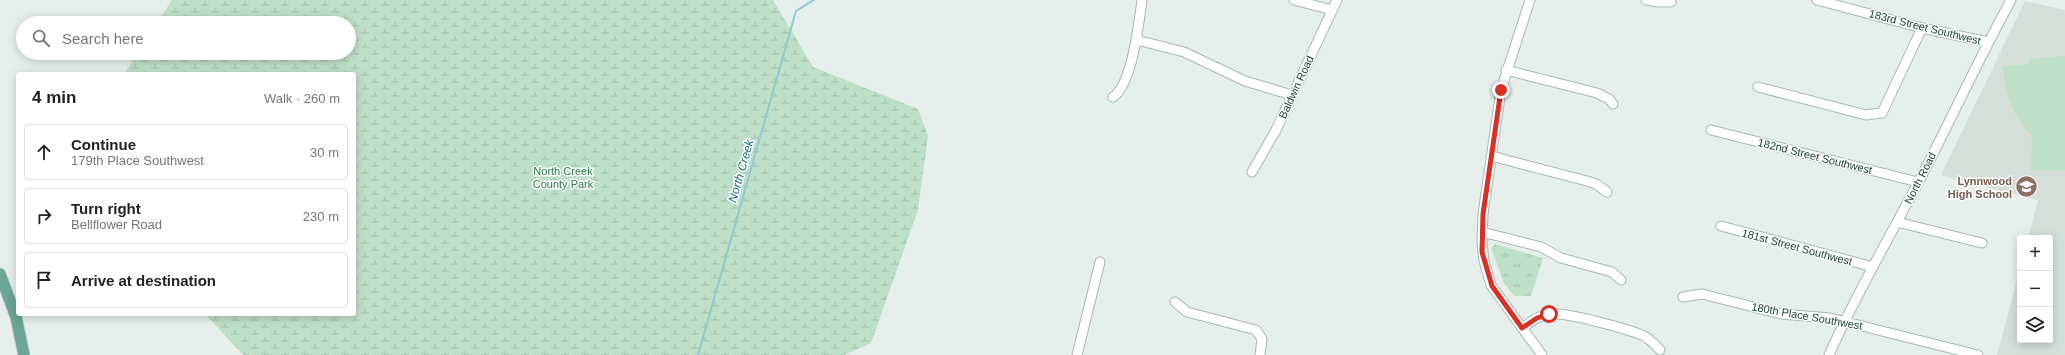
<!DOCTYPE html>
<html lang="en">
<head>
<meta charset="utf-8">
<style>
  :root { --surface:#fff; --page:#f2f2f2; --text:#222; --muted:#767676; --line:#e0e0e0 }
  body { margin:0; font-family:Helvetica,sans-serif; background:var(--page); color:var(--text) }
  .controls { position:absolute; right:12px; bottom:12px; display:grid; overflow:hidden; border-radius:4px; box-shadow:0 2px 10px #0003 }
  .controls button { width:36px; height:36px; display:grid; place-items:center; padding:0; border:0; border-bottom:1px solid var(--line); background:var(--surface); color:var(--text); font:20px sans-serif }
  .stop { position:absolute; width:12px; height:12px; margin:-9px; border:3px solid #d93025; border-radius:50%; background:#fff }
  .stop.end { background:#d93025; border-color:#fff; box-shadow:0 1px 4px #0008 }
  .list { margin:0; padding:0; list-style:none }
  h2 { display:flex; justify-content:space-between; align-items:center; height:52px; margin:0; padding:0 16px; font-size:17px }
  h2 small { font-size:13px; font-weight:400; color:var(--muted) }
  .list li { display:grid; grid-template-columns:26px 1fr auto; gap:12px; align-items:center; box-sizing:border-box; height:56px; margin:0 8px 8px; padding:0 8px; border:1px solid var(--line); border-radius:4px }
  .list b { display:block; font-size:15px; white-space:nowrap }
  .list p { margin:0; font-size:13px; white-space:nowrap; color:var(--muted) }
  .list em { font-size:13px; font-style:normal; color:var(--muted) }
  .icon { flex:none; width:22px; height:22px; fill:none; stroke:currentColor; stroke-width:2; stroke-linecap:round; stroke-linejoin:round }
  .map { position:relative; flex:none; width:2065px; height:355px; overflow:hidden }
  .search { position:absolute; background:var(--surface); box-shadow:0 2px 10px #0003; left:16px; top:16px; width:340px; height:44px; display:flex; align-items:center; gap:10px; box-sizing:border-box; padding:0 14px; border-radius:22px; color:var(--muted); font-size:15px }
  .panel { position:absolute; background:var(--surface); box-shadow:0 2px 10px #0003; left:16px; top:72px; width:340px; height:244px; border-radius:4px }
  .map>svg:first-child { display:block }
</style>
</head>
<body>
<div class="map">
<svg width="2065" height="355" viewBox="0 0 2065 355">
  <defs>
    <pattern id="grass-tufts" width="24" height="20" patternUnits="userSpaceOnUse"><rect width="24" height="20" fill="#bfe0c8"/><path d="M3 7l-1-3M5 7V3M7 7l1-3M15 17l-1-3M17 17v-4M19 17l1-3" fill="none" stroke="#a4c1ad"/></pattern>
    <pattern id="wetland-marsh" width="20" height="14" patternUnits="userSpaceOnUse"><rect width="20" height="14" fill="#bfe0c8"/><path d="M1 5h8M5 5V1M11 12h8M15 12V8" fill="none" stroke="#a4c1ad"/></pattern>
  </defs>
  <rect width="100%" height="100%" fill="#e6efeb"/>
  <path fill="#d4dfda" d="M2025,1L2065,10V355H1997L2020,269V340H2050V238H2028L2038,200L1941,175Z"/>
  <path fill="url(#grass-tufts)" d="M1495,244L1543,258L1531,296H1514L1504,283L1491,248Z"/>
  <path fill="url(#wetland-marsh)" d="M172,0H773L813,67L918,109L928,136L918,210L871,343L844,355H243L205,314H354V74H124L138,53H349V23H157Z"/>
  <path fill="#bfe0c8" d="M2065,56V171H2031L2032,136C2013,115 2004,94 2003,66L2030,64L2029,59Z"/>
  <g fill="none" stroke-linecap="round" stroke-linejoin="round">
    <path stroke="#8ec9d4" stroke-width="2" d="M698,355L796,11L814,0"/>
    <defs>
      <path id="minor" d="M1294,0L1332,10
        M1530,0L1501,90L1483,214L1482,243L1484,261L1491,285L1542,355
        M1646,0L1659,2H1671
        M1817,0L1922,28L1988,42
        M1137,40L1184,52L1245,81L1292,95
        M1506,70L1597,93L1609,99L1613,104
        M1758,87L1866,115L1882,113L1922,28
        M1113,97C1132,85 1139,23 1142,0
        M1711,130L1918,182
        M1491,156L1587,181L1596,184L1607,192
        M1252,172L1276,130L1337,0
        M1897,222L1982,243
        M1721,226L1873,267
        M1482,232L1541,247L1561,258L1612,272L1621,280
        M1683,297L1702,294L1781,314L1830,318L1978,355
        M1175,302L1187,312L1256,330L1262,339L1260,355
        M1522,328C1531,322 1539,315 1550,314C1565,312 1629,329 1644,336C1650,339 1655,345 1660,350
        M1077,355L1100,262
        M1829,355C1855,296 1888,240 1918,183C1950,122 1978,60 2011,0"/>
      <path id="major" d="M0,274L16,317L24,355"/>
    </defs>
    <use href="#minor" stroke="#a8b8b2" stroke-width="11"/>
    <use href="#major" stroke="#c2cac8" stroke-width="13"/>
    <use href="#minor" stroke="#fff" stroke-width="9"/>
    <use href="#major" stroke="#6aa596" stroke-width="11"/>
  </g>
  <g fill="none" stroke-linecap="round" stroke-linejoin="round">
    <path stroke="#d93025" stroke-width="5" d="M1501,90L1483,214L1482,252L1492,286L1522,328L1537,318L1549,314"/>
  </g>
  <defs>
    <symbol id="school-disc" viewBox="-11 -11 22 22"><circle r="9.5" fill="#8d6e63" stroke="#f7fbf9"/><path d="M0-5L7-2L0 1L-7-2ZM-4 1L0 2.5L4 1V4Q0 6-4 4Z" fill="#fff"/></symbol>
  </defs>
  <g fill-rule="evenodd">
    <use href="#school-disc" x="2014" y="174" width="25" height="25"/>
  </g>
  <g text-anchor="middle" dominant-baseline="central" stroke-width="3" stroke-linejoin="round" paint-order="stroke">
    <g font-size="11" fill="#24423a" stroke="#f7fbf9">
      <text transform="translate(1925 27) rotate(14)">183rd Street Southwest</text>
      <text transform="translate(1296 87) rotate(-65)">Baldwin Road</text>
      <text transform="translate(1815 156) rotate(14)">182nd Street Southwest</text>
      <text transform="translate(1920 178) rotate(-63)">North Road</text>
      <text transform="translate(1797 247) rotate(15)">181st Street Southwest</text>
      <text transform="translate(1807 316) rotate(10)">180th Place Southwest</text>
    </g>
    <g font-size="11" fill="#2d7a4b" stroke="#f7fbf9">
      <text x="563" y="171">North Creek<tspan x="563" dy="13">County Park</tspan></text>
    </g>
    <g font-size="11" font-weight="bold" fill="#785e54" stroke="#f7fbf9" text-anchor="end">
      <text x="2012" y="181">Lynnwood<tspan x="2012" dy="13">High School</tspan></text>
    </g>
    <g font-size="12" font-style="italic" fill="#1c6f80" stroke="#f7fbf9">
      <text transform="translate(741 171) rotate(-74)">North Creek</text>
    </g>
  </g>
</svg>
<div class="controls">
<button>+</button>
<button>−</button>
<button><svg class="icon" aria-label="layers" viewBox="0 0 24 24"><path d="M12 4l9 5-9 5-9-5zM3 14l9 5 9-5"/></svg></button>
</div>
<div class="stop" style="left:1549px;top:314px"></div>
<div class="stop end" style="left:1501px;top:90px"></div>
<div class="search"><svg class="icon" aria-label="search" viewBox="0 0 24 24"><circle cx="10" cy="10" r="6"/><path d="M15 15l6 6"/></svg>Search here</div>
<section class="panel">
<h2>4 min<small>Walk · 260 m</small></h2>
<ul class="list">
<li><svg class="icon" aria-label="ahead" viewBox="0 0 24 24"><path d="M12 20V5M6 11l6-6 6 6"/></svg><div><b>Continue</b><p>179th Place Southwest</p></div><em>30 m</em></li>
<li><svg class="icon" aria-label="right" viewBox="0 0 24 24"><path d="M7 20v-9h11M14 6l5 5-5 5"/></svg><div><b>Turn right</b><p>Bellflower Road</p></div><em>230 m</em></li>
<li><svg class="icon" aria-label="arrive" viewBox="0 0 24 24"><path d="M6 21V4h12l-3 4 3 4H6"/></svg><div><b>Arrive at destination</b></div></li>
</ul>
</section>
</div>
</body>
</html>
